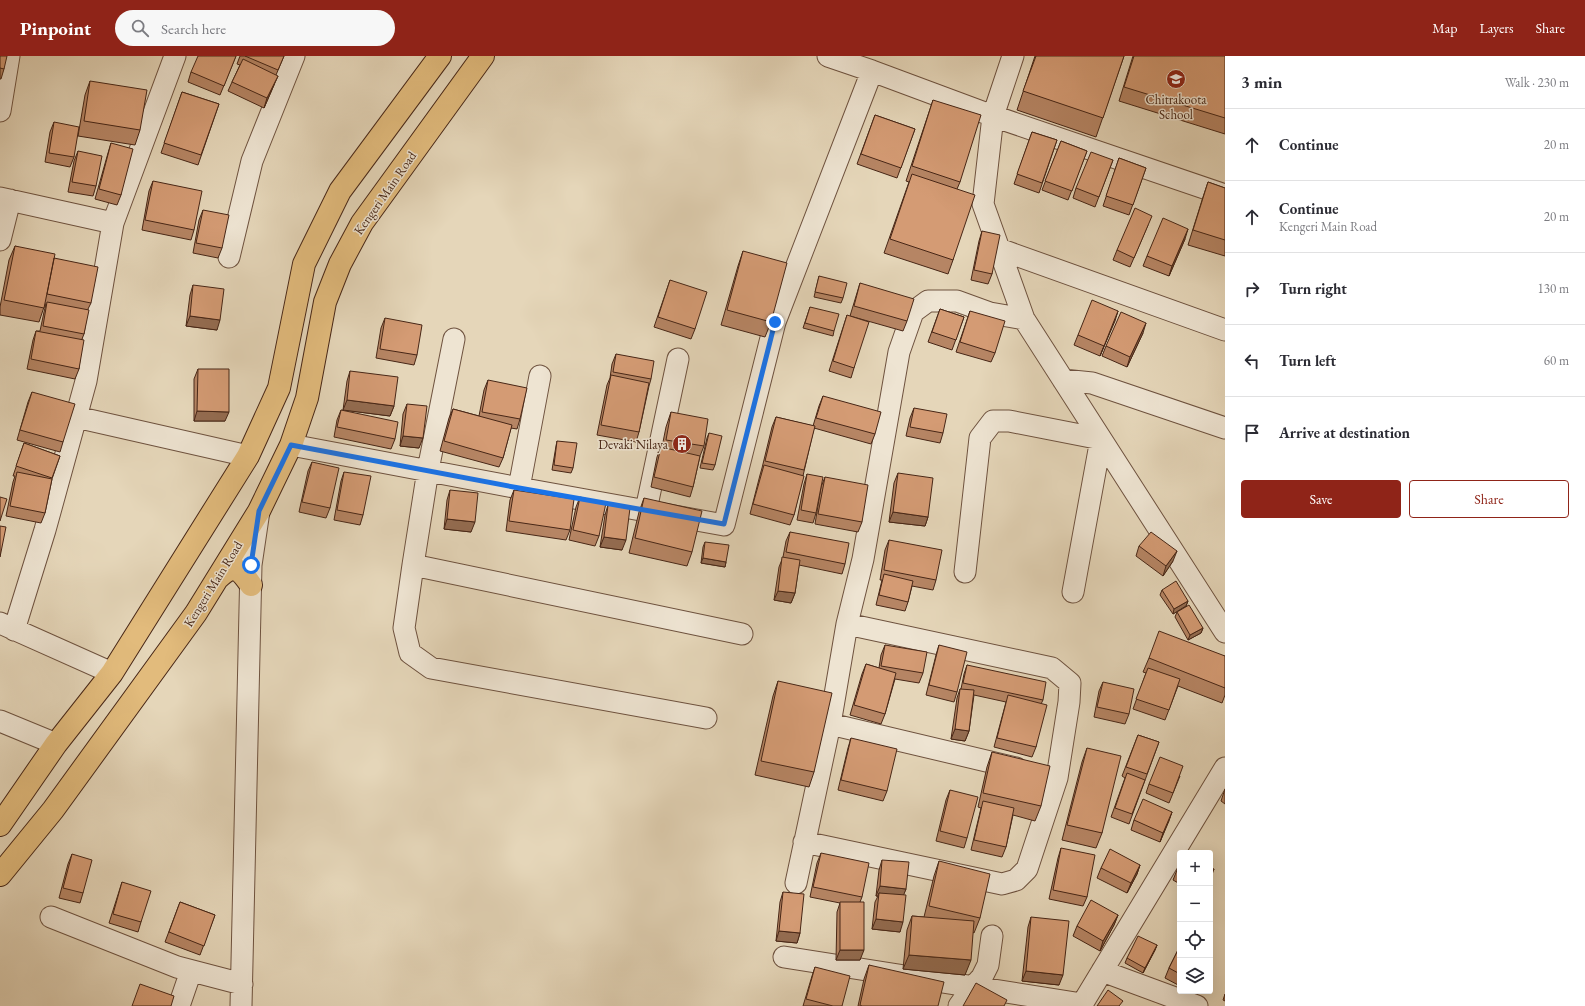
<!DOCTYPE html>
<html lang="en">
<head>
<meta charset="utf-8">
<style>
  :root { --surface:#fff; --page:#f7f7f7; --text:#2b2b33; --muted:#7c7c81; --line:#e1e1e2; --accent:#8f2418 }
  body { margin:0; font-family:"EB Garamond",serif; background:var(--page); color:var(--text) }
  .controls { position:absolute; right:12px; bottom:12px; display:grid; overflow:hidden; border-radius:4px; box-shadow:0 4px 16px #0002 }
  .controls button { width:36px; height:36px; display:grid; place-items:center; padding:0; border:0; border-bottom:1px solid var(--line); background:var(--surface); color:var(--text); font:20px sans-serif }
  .stop { position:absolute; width:12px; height:12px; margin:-9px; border:3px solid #1a73e8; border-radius:50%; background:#fff }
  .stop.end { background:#1a73e8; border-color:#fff; box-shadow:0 1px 4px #0008 }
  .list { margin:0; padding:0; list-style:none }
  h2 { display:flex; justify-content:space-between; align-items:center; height:52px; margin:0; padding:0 16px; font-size:17px }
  h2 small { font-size:13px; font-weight:400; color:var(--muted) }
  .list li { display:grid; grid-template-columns:26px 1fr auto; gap:12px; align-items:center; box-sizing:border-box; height:72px; padding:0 16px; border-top:1px solid var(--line) }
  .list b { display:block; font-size:15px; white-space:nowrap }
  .list p { margin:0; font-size:13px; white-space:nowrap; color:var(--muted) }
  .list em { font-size:13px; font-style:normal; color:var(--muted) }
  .actions { display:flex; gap:8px; padding:12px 16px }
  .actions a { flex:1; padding:9px 0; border:1px solid var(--accent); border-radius:4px; text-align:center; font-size:14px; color:var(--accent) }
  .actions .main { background:var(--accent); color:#fff }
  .icon { flex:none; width:22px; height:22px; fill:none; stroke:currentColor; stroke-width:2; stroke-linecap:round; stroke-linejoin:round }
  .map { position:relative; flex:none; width:1225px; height:950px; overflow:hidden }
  header { display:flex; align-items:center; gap:24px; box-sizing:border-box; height:56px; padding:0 20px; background:var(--accent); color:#fff }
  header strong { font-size:19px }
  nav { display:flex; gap:22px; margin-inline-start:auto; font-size:14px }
  .search { width:280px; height:36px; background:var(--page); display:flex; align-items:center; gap:10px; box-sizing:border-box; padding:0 14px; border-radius:22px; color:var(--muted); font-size:15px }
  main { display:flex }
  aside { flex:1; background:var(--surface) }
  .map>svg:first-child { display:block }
</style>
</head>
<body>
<header>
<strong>Pinpoint</strong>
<div class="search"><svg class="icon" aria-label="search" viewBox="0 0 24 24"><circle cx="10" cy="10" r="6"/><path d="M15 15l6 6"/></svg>Search here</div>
<nav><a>Map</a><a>Layers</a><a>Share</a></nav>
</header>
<main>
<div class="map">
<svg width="1225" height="950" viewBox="0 0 1225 950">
  <rect width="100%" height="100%" fill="#e5d6b9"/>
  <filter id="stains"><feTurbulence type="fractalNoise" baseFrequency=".005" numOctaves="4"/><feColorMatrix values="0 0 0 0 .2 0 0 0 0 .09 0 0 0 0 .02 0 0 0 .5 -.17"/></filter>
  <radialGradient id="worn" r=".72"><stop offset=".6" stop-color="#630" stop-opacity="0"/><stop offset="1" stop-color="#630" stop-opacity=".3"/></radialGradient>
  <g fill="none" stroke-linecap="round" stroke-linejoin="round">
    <defs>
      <path id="minor" d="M828,0L872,15L993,60L1225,139
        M1013,0L993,60L983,148L1024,263L1225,576
        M0,55L9,0
        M0,142L113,167
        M0,184L10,144
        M999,193L1225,274
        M229,201L252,105L294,0
        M454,283L428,414L413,509L742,578
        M1063,324L1092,327L1225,372
        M76,361L248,400
        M291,389L519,432L724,469L775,266L872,15
        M519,432L540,320
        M646,454L678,303
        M413,509L404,572L410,597L431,612L706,662
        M965,516L980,382L993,365H1009L1101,383L1073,536
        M0,567L112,617
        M14,574L45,474L86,325L113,167L175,0
        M0,665L56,688
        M830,668L1016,712
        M804,786L1002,828L1016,824L1027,813L1057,722L1069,646L1070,627L1052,612L847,568
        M796,827L830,668L847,568L863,503L899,296L913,256L928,245H957L990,257L1024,263
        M51,861L177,911L242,928
        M784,901L1082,948
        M1102,915L1197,950
        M179,950L191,915
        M241,950L251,509L259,455
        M959,950L972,932L982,921L988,909L992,880
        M1081,950L1225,712"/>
      <path id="major" d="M218,522C234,507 239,512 251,529
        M0,769L56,688L112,617L248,400L279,332L304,208L340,135L440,0
        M0,819L53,754L196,557L259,455L291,389L307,342L325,246L340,208L362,167L483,0"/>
    </defs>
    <use href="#minor" stroke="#6e523f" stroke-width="23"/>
    <use href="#major" stroke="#472616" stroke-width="24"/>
    <use href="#minor" stroke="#eee4d2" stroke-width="21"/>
    <use href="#major" stroke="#e2bb7c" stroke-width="22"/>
  </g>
  <path fill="#b68564" stroke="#472616" d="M0,0L4,13L1,23H0Z
    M236,0L220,39L188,26L191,16Z
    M240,0H284L276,19L274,29L264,52L228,35L232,26L240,9L237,8Z
    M1035,0H1124L1096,81L1017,54Z
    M1133,0H1225V78L1119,45Z
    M90,25L140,74L135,89L78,80L85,39Z
    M182,36L219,48L198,109L161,97Z
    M933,44L960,126L957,133L953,204L948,218L884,197L909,126L906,125Z
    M875,59L915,73L897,122L857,108Z
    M54,66L74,101L70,111L45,106L50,76Z
    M1032,76L1057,84L1039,137L1014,128Z
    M1061,85L1087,95L1068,144L1042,134Z
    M111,87L121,139L117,149L95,143L108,97Z
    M78,95L96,130L93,140L68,136L74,105Z
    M1119,102L1146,112L1129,159L1103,150Z
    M1113,104L1095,151L1073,142L1076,132Z
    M153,125L194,174L191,184L142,174L149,135Z
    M1208,126L1225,132V200L1188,189L1203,141Z
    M203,154L222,192L218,202L193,197L199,164Z
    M1148,169L1130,211L1113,204L1117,194Z
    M982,175L992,218L988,228L971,224L979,185Z
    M1185,183L1169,220L1143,210L1147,200Z
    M15,190L54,204L91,247L88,253L84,278L82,283L79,313L75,323L27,313L33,284L36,275H40L44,256L46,248H45L39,266L0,259V251L9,204Z
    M743,195L771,266L765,281L721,269L738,210Z
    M819,220L843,242L841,247L814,241Z
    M670,224L695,273L691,283L654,271Z
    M860,227L907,265L903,275L850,260Z
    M193,229L217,274L186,270L190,239Z
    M810,251L834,275L833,280L803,272Z
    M940,253L964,261L952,294L928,286Z
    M970,255L995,297L991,306L956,296Z
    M1118,255L1100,300L1074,289L1078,279Z
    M847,259L854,312L851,322L829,315Z
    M385,262L417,299L414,309L376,302L381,272Z
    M1143,277L1127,311L1102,300L1106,290Z
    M616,298L651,323L649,330L639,376L636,386L597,379L607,329L610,322L612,308Z
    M198,313L225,365H194V323Z
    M350,315L394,350L390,360L343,354L347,325Z
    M488,324L520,363L517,373L511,372L503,402L499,411L440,395L449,362L453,353L479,360L484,334Z
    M32,336L63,386L60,396L17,384L28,346Z
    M823,340L875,378L871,388L814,372L794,459L790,469L750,458L760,419L762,412L772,371L776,361L813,370L819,350Z
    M407,348L419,392L400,390L403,358Z
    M914,352L943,377L940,387L906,380L910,362Z
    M341,354L395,383L391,393L334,381L337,364Z
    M671,356L704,390L700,400L693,431L690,441L651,431L657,401L661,391H662L666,371Z
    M709,377L715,409L713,414L700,412L707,382Z
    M557,385L573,412L571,417L552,414L556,390Z
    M24,387L60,400L52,423L45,457L41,467L6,460L13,426L15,420H13Z
    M312,406L330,452L326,462L299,456L308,415Z
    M344,416L363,459L360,469L334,464L341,425Z
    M898,417L928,461L925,470L889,466L894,427Z
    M807,418L816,457L813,467L797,464L804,428Z
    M825,421L862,466L858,476L815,468L821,431Z
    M450,434L471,476L444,473L447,444Z
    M514,434L570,474L566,484L506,475L510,444Z
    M580,441L599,480L595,490L569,484L576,451Z
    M644,442L692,496L687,510L629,497L639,456Z
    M608,449L622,494L600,491L605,459Z
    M790,476L845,508L842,518L799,509L795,537L791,547L774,544L779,511L783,501L786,485Z
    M889,484L936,524L933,534L912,530L908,546L905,555L876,549L882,524H880L885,494Z
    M705,486L726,506L725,511L701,507L703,491Z
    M1139,490L1173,505L1163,520L1136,500Z
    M1162,534L1188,545L1186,550L1173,558L1160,539Z
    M1177,556L1203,572L1201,577L1188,584L1175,561Z
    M885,589L923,617L919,627L895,623L885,658L881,668L850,659L862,618L866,608L879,612L881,599Z
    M939,589L957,636L954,646L926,639L936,599Z
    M1225,600V639L1222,647L1178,630L1165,664L1133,653L1146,617L1143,616L1149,602Z
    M967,609L1043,644L1041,648L1036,691L1032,701L994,691L1006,646L974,639L969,675L965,685L951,683L957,642L960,633H961L964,618Z
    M778,625L814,716L809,731L755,719L773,640Z
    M1103,626L1129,658L1125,668L1094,661L1099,635Z
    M1138,679L1159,686L1129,768L1111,761L1125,722L1122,720Z
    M851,682L887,735L883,745L838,734L848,692Z
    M1087,692L1102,777L1096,792L1062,784L1082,706Z
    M992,696L1041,750L1035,765L1013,759L1006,791L1002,801L971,794L981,752L978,751L987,711Z
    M1180,720L1169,747L1146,737L1149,728Z
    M1225,733V748L1221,745Z
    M950,734L967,782L964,792L936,785L946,744Z
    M1172,756L1160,786L1131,774L1134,764Z
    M1061,792L1087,841L1083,850L1049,843L1058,802Z
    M821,797L862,841L860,846V904H836L837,856L840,847L810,841L817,807Z
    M72,798L83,837L80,847L59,842L68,808Z
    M882,804L906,833L903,839L900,876L872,873L875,846L878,840H876L879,814Z
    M939,805L980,862L974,877L973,876L965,919L903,913L907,874L912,860L924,861L934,820Z
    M1140,809L1137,818L1127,837L1097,822L1101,812Z
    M1180,809V828L1173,824L1177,814Z
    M122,826L141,866L138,876L109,867Z
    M783,836L800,877L797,887L776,885L780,846Z
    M180,846L215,859L200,899L165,886Z
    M1118,859L1114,869L1100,895L1073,880L1077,870Z
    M1031,861L1059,929L1022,925L1028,871Z
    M1157,889L1155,894L1143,917L1125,907L1127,902Z
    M1180,890V930L1165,922L1169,912Z
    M869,909L938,950H858L864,923Z
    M815,911L842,950H803L812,920Z
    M1225,938V945L1223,944Z"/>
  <path fill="#946c51" stroke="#472616" d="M278,20L274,29L264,52L267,42Z
    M1188,173L1185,183L1169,220L1172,210Z
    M1118,255L1115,265L1100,300Z
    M190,260L220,264L217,274L186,270Z
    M1146,267L1143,277L1127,311L1130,301Z
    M347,344L394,350L390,360L343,354Z
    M197,355L229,356L225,365H194Z
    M403,380L423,382L419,392L400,390Z
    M893,456L928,461L925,470L889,466Z
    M447,463L475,466L471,476L444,473Z
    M604,481L626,484L622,494L600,491Z
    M1177,495L1173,505L1163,520L1166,510Z
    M703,502L726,506L725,511L701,507Z
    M778,535L795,537L791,547L774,544Z
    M1188,545L1186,550L1173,558L1174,553Z
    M1203,572L1201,577L1188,584L1190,579Z
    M955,673L969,675L965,685L951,683Z
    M1172,756L1169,765L1160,786L1163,777Z
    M1140,809L1137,818L1127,837L1131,827Z
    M1214,813L1210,824V819Z
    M880,830L906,833L902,843L879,837L878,840H876Z
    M1118,859L1114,869L1100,895L1103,885Z
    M876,863L903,866L900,876L872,873Z
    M779,875L800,877L797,887L776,885Z
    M1157,889L1155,894L1143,917L1145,912Z
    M840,894H864L860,904H836Z
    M909,899L971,904L965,919L903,913Z
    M1026,915L1063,919L1059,929L1022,925Z"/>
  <path fill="#d49b74" stroke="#472616" d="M0,0H7L4,13L0,12Z
    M198,0H236L224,30L191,16Z
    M245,0H284L278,14Z
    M1036,0H1124L1103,62L1023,35Z
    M1134,0H1225V62L1124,31Z
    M243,3L278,20L267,42L232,26Z
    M90,25L147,34L140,74L84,65Z
    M182,36L219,48L201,99L164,87Z
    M933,44L981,59L960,126L912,110Z
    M875,59L915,73L901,112L861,98Z
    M54,66L79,71L74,101L49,97Z
    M1032,76L1057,84L1042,127L1017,118Z
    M1061,85L1087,95L1072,135L1045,125Z
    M111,87L133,93L121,139L99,133Z
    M78,95L102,100L96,130L72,126Z
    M1091,96L1113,104L1099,141L1076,132Z
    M1119,102L1146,112L1133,149L1106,140Z
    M912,118L975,139L953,204L890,183Z
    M153,125L202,135L194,174L145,164Z
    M1208,126L1225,132V184L1193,174Z
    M1135,152L1152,160L1134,202L1117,194Z
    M203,154L229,159L222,192L196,187Z
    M1163,162L1188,173L1172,210L1147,200Z
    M982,175L1000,179L992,218L974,214Z
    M15,190L55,198L44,252L4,244Z
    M743,195L787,207L771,266L727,254Z
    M54,202L98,211L91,247L47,238Z
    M819,220L847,227L843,242L815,236Z
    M670,224L707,236L695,273L658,261Z
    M860,227L914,243L907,265L854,250Z
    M193,229L224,233L220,264L190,260Z
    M1092,244L1118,255L1104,290L1078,279Z
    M47,246L89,254L84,278L43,270Z
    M810,251L839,258L834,275L805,267Z
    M940,253L964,261L956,284L932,276Z
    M970,255L1005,265L995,297L960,286Z
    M1121,256L1146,267L1130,301L1106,290Z
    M847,259L869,266L854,312L833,305Z
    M385,262L422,269L417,299L380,293Z
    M36,275L84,284L79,313L31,303Z
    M616,298L654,305L651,323L613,316Z
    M198,313H229V356L197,355Z
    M350,315L398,321L394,350L347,344Z
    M611,319L649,327L639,376L601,369Z
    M488,324L527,332L520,363L482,356Z
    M32,336L75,348L63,386L20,374Z
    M823,340L881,356L875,378L816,362Z
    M407,348L427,350L423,382L403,380Z
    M914,352L947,358L943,377L910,371Z
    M453,353L512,369L503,402L444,385Z
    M341,354L398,366L395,383L337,371Z
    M671,356L708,363L704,390L666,384Z
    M776,361L815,370L804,414L765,405Z
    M709,377L722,380L715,409L702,407Z
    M557,385L577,387L573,412L554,409Z
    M24,387L60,400L52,422L16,410Z
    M661,391L700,400L693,431L654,421Z
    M312,406L339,412L330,452L302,446Z
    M764,409L804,420L794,459L753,448Z
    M17,416L52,423L45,457L10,450Z
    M344,416L371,420L363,459L337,454Z
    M898,417L933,422L928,461L893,456Z
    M807,418L823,421L816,457L801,454Z
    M825,421L868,429L862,466L818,458Z
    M450,434L478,437L475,466L447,463Z
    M514,434L574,443L570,474L509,465Z
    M0,441L7,443L0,465Z
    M580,441L606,447L599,480L573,474Z
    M644,442L702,455L692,496L635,482Z
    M608,449L630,452L626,484L604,481Z
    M0,470L6,471L0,501Z
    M790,476L849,487L845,508L786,496Z
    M1151,476L1177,495L1166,510L1139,490Z
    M889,484L942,494L936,524L884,514Z
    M705,486L729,489L726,506L703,502Z
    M782,501L800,504L795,537L778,535Z
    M884,518L913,525L908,546L879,539Z
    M1176,525L1188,545L1174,553L1162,534Z
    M1189,549L1203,572L1190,579L1177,556Z
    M1159,575L1225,600V632L1149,602Z
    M885,589L927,596L923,617L881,610Z
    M939,589L967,596L957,636L929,629Z
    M866,608L896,617L885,658L854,649Z
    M967,609L1046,626L1043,644L963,627Z
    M1148,612L1180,623L1169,654L1136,643Z
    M778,625L832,637L814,716L761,705Z
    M1103,626L1134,633L1129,658L1097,651Z
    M960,633L974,634L969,675L955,673Z
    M1008,639L1047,649L1036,691L997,682Z
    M1138,679L1159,686L1147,718L1126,711Z
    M851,682L897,693L887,735L841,724Z
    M1087,692L1121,700L1102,777L1067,769Z
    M992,696L1050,710L1041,750L983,737Z
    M1160,701L1183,710L1173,737L1149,728Z
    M1127,717L1145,724L1132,758L1115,752Z
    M950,734L978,741L967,782L940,775Z
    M1143,743L1172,756L1163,777L1134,764Z
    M983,745L1014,752L1006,791L974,784Z
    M1061,792L1095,799L1087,841L1053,834Z
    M1110,793L1140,809L1131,827L1101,812Z
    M821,797L869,807L862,841L813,831Z
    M72,798L92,804L83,837L63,832Z
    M882,804L909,806L906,833L880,830Z
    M939,805L990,818L980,862L929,850Z
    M1180,809V816L1177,814Z
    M1210,811L1214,813L1210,819Z
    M122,826L151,835L141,866L113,858Z
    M783,836L804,838L800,877L779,875Z
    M879,837L906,839L903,866L876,863Z
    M1091,844L1118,859L1103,885L1077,870Z
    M180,846L215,859L204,890L169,876Z
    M840,846H864V894H840Z
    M912,860L974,865L971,904L909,899Z
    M1031,861L1069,865L1063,919L1026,915Z
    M1138,880L1157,889L1145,912L1127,902Z
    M1180,890V918L1169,912Z
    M869,909L944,926L938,950H862L860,949Z
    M815,911L850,920L842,950H833L806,943Z
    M976,927L1007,944L1004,950H963Z
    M140,928L174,940L171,950H132Z
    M1108,934L1123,945L1119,950H1097Z"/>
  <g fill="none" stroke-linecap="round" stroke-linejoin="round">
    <path stroke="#1a73e8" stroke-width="5" d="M251,509L259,455L291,389L519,432L724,468L775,266"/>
  </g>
  <defs>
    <symbol id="school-disc" viewBox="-11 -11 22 22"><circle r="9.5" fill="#8f2418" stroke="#eee4d2"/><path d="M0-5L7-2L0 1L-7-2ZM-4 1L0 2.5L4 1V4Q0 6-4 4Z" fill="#fff"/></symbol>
    <symbol id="building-disc" viewBox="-11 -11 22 22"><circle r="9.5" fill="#8f2418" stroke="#eee4d2"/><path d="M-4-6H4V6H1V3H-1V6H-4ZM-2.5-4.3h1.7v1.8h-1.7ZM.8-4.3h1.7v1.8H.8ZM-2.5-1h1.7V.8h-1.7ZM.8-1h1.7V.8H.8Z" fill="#fff"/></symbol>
  </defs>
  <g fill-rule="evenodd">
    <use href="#school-disc" x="1165" y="12" width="22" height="22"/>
    <use href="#building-disc" x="671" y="377" width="22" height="22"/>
  </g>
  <g text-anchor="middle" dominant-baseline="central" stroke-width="3" stroke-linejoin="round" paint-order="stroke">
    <g font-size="13" fill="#472616" stroke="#eee4d2">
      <text x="1176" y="43">Chitrakoota<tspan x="1176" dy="15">School</tspan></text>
      <text x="668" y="388" text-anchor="end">Devaki Nilaya</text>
    </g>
    <g font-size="13" fill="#472616" stroke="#eee4d2">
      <text transform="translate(385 137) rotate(-55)">Kengeri Main Road</text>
      <text transform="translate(213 528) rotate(-58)">Kengeri Main Road</text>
    </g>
  </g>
  <rect width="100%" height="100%" filter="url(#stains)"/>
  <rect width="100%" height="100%" fill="url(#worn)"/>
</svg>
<div class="controls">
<button>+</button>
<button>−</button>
<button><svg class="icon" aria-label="locate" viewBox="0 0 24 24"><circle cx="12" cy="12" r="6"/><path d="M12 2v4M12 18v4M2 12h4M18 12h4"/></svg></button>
<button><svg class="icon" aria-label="layers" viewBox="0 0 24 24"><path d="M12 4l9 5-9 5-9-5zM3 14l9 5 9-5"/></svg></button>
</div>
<div class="stop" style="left:251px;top:509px"></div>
<div class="stop end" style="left:775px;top:266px"></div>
</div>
<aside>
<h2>3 min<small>Walk · 230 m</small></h2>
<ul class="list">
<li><svg class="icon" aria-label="ahead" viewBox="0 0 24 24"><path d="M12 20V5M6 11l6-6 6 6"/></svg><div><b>Continue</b></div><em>20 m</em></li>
<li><svg class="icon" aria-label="ahead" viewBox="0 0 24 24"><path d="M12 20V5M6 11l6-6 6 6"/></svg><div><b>Continue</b><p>Kengeri Main Road</p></div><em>20 m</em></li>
<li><svg class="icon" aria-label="right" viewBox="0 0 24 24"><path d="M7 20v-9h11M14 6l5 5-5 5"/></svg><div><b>Turn right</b></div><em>130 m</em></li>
<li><svg class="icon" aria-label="left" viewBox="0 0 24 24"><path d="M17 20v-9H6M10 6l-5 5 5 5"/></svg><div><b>Turn left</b></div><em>60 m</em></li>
<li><svg class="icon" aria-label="arrive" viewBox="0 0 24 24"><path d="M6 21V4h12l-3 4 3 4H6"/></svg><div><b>Arrive at destination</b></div></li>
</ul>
<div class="actions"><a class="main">Save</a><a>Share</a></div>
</aside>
</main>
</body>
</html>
